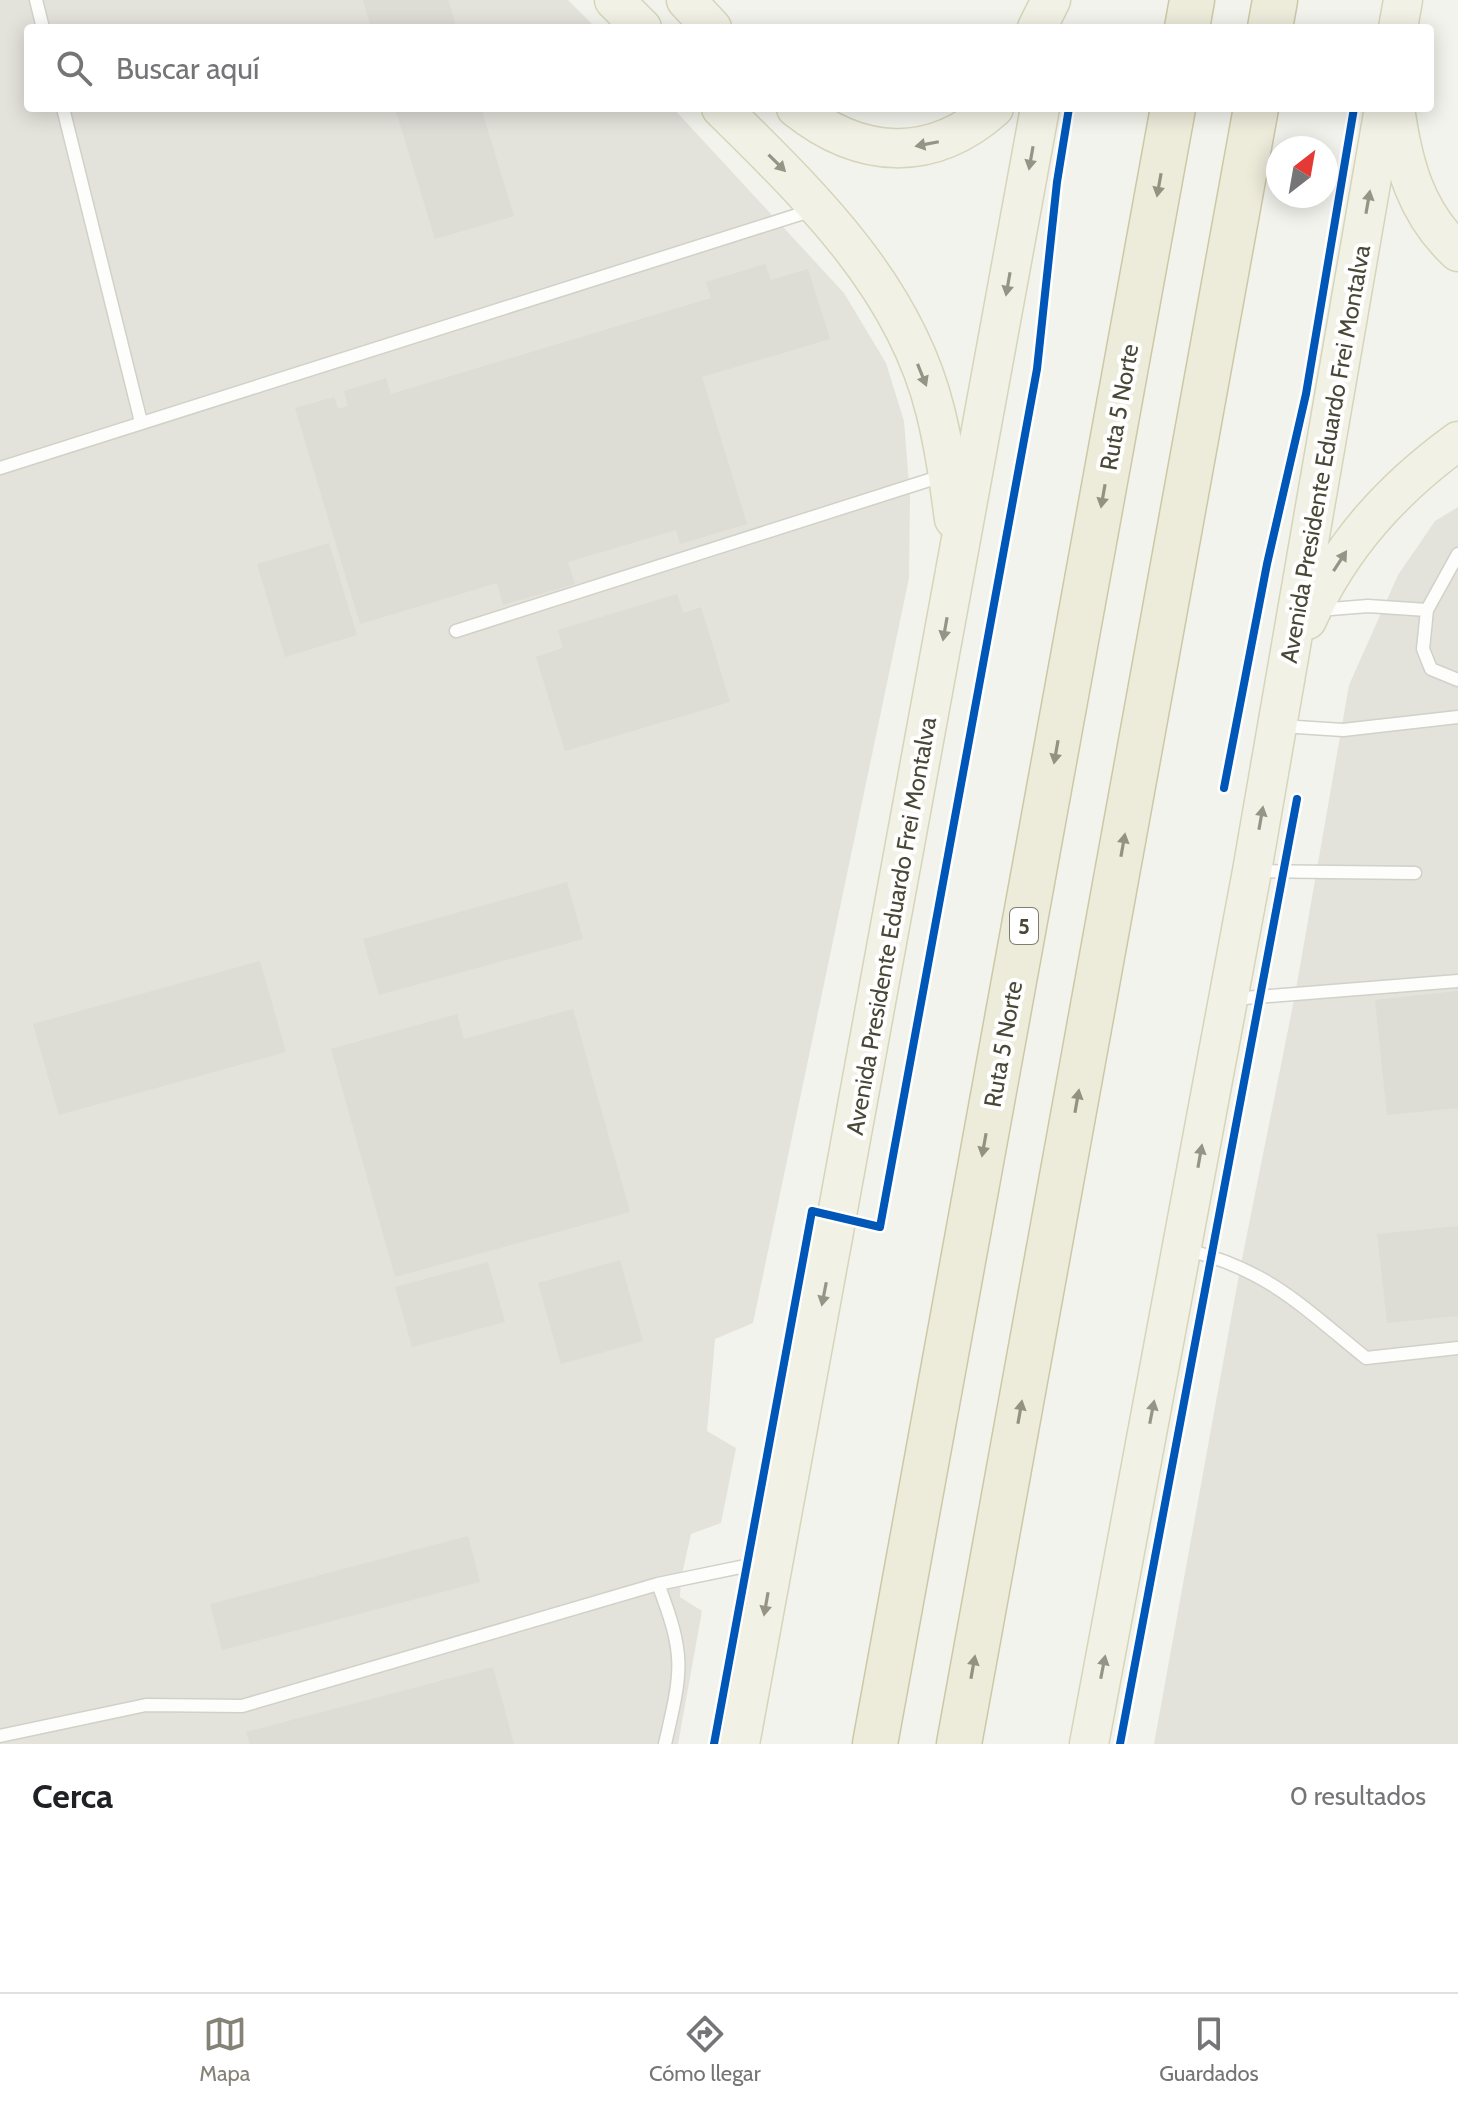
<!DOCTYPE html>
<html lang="es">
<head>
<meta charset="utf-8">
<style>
  :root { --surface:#fff; --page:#f6f6f6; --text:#202124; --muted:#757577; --line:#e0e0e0; --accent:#858377 }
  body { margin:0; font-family:Cabin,sans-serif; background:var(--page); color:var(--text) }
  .compass { position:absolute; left:1266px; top:136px; width:72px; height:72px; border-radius:50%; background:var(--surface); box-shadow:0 4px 20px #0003; rotate:31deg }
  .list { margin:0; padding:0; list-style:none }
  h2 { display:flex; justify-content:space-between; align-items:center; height:104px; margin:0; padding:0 32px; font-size:34px }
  h2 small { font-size:26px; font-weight:400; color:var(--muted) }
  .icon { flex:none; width:44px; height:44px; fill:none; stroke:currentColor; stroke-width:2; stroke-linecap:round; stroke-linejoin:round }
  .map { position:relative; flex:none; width:1458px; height:1744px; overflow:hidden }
  .search { position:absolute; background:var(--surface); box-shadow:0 4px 20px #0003; left:24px; right:24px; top:24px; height:88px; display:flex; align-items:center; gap:20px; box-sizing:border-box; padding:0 28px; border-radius:8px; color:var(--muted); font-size:30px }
  .sheet { height:248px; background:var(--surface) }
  nav { display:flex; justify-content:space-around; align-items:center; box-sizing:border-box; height:112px; border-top:2px solid var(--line); background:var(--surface); font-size:22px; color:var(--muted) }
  nav a { display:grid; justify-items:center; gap:4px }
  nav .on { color:var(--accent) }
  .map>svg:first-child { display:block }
</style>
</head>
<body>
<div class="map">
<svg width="1458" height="1744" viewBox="0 0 1458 1744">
  <rect width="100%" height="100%" fill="#f3f3ed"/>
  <path fill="#e3e2db" d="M0,0H568L596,28H28V108H673L844,293L886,363L904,421L910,497L909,578L753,1323L715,1339L707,1431L736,1448L721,1523L691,1534L681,1579L680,1597L702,1611L678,1744H0Z
    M1458,507V1744H1154L1240,1269L1295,995L1349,685L1398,575L1435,521Z"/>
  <path fill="#dddcd5" d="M363,0H448L457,28H371Z
    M395,108H481L514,216L435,239Z
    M765,264L771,280L808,269L830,339L702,377L747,524L680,544L676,530L568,562L575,584L503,605L497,583L360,624L295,408L334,397L338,409L348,406L344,391L386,378L391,394L711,298L706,282Z
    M329,543L357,635L285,657L257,564Z
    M677,594L683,613L701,607L730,702L565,751L536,657L563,648L558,630Z
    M567,882L583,939L379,995L363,939Z
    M260,961L286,1052L59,1115L33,1024Z
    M1458,991V1108L1387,1115L1375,1000Z
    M573,1009L630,1212L395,1277L331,1049L457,1014L464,1039Z
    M1458,1226V1316L1387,1323L1377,1234Z
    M620,1260L643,1341L561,1364L538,1283Z
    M488,1262L505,1322L412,1347L395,1287Z
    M468,1536L480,1582L222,1650L210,1604Z
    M493,1667L514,1744H250L246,1732Z"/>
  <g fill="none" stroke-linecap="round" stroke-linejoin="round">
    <defs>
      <path id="service" d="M36,0L43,28
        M63,108L141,422
        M0,468L813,210
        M1318,610L1368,606L1427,610L1423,649L1431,669L1458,680
        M1427,610L1458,554
        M456,631L945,475
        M1281,726L1343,730L1458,717
        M1258,871L1415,873
        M1232,999L1458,981
        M1187,1250C1268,1269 1305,1309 1366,1358L1458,1348
        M658,1584C686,1657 682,1670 665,1744
        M0,1736L146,1705L242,1706L658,1584L770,1561"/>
      <path id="primary" d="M614,0L642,28
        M686,0L712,28
        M1037,28L1051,0
        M1398,28L1403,0
        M721,108C809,195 904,285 935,410C944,445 949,482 954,519
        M796,108C860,159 931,164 994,108
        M1395,108C1403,164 1415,212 1458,252
        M1307,620C1341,545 1392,489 1458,441
        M740,1744L1040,108
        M1089,1744L1252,871L1384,108"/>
      <path id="motorway" d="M1187,28L1192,0
        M1270,28L1275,0
        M875,1744L1173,108
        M959,1744L1256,108"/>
    </defs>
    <use href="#service" stroke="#d1d1ca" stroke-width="15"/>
    <use href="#primary" stroke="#d6d5b9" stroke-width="41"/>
    <use href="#motorway" stroke="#ccc8a7" stroke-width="47"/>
    <path stroke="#d3d3cb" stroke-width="5" stroke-dasharray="4 4" stroke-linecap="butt" d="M867,1224L880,1227"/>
    <use href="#service" stroke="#fdfdfc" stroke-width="12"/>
    <use href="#primary" stroke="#f2f1e5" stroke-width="38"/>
    <use href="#motorway" stroke="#edebda" stroke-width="44"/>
    <defs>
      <path id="cycleway" d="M1224,788L1267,564L1306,394L1354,108
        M714,1744L812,1211L880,1227L1037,369L1057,182L1069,108
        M1120,1744L1297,799"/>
    </defs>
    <use href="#cycleway" stroke="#fff" stroke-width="13"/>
    <use href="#cycleway" stroke="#0057b8" stroke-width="8"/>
  </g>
  <defs><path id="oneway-solid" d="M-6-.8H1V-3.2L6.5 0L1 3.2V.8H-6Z" transform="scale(2)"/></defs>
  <g fill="#969485">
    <use href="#oneway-solid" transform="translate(927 144) rotate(169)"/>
    <use href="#oneway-solid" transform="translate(1031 158) rotate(100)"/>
    <use href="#oneway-solid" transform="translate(777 163) rotate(45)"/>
    <use href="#oneway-solid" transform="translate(1368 202) rotate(-80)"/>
    <use href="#oneway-solid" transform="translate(1008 284) rotate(100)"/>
    <use href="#oneway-solid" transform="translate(922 375) rotate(68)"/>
    <use href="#oneway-solid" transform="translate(1340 561) rotate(-57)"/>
    <use href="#oneway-solid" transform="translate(945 629) rotate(100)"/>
    <use href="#oneway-solid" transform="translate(1261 818) rotate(-80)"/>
    <use href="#oneway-solid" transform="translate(1200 1156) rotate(-80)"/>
    <use href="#oneway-solid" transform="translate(824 1294) rotate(101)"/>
    <use href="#oneway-solid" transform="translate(1152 1412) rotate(-79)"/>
    <use href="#oneway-solid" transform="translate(766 1604) rotate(100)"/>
    <use href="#oneway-solid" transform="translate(1103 1667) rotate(-79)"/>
  </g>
  <g fill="#939180">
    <use href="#oneway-solid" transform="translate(1159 185) rotate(100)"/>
    <use href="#oneway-solid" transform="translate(1103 496) rotate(100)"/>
    <use href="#oneway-solid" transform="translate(1056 752) rotate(100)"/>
    <use href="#oneway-solid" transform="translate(1123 845) rotate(-80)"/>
    <use href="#oneway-solid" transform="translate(1077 1101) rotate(-80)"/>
    <use href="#oneway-solid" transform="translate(984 1145) rotate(100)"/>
    <use href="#oneway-solid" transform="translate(1020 1412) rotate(-80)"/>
    <use href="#oneway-solid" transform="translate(973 1667) rotate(-80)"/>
  </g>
  <g text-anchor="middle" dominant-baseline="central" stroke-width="8" stroke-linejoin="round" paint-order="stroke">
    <rect fill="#fff" stroke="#807e73" stroke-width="2" x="1010" y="908" width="28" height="36" rx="6"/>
    <g font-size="22" font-weight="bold" fill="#4a4737">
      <text x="1024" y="926">5</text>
    </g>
    <g font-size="24" fill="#4a4737" stroke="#fff">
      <text transform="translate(1119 407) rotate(-80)">Ruta 5 Norte</text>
      <text transform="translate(1325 454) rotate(-80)">Avenida Presidente Eduardo Frei Montalva</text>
      <text transform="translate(891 926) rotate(-80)">Avenida Presidente Eduardo Frei Montalva</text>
      <text transform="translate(1003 1044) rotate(-80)">Ruta 5 Norte</text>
    </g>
  </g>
</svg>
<svg class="compass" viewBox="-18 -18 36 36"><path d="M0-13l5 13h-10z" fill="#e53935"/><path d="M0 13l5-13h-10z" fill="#757577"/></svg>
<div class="search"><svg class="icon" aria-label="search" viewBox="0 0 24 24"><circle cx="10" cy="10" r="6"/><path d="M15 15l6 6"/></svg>Buscar aquí</div>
</div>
<section class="sheet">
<h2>Cerca<small>0 resultados</small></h2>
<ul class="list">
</ul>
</section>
<nav>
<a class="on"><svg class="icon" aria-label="map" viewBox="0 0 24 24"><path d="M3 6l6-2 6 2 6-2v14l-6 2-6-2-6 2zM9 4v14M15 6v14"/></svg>Mapa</a>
<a><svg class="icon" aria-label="directions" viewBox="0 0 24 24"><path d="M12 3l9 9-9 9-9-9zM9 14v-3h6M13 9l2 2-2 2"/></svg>Cómo llegar</a>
<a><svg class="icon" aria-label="saved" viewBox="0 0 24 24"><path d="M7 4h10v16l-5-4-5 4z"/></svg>Guardados</a>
</nav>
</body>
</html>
